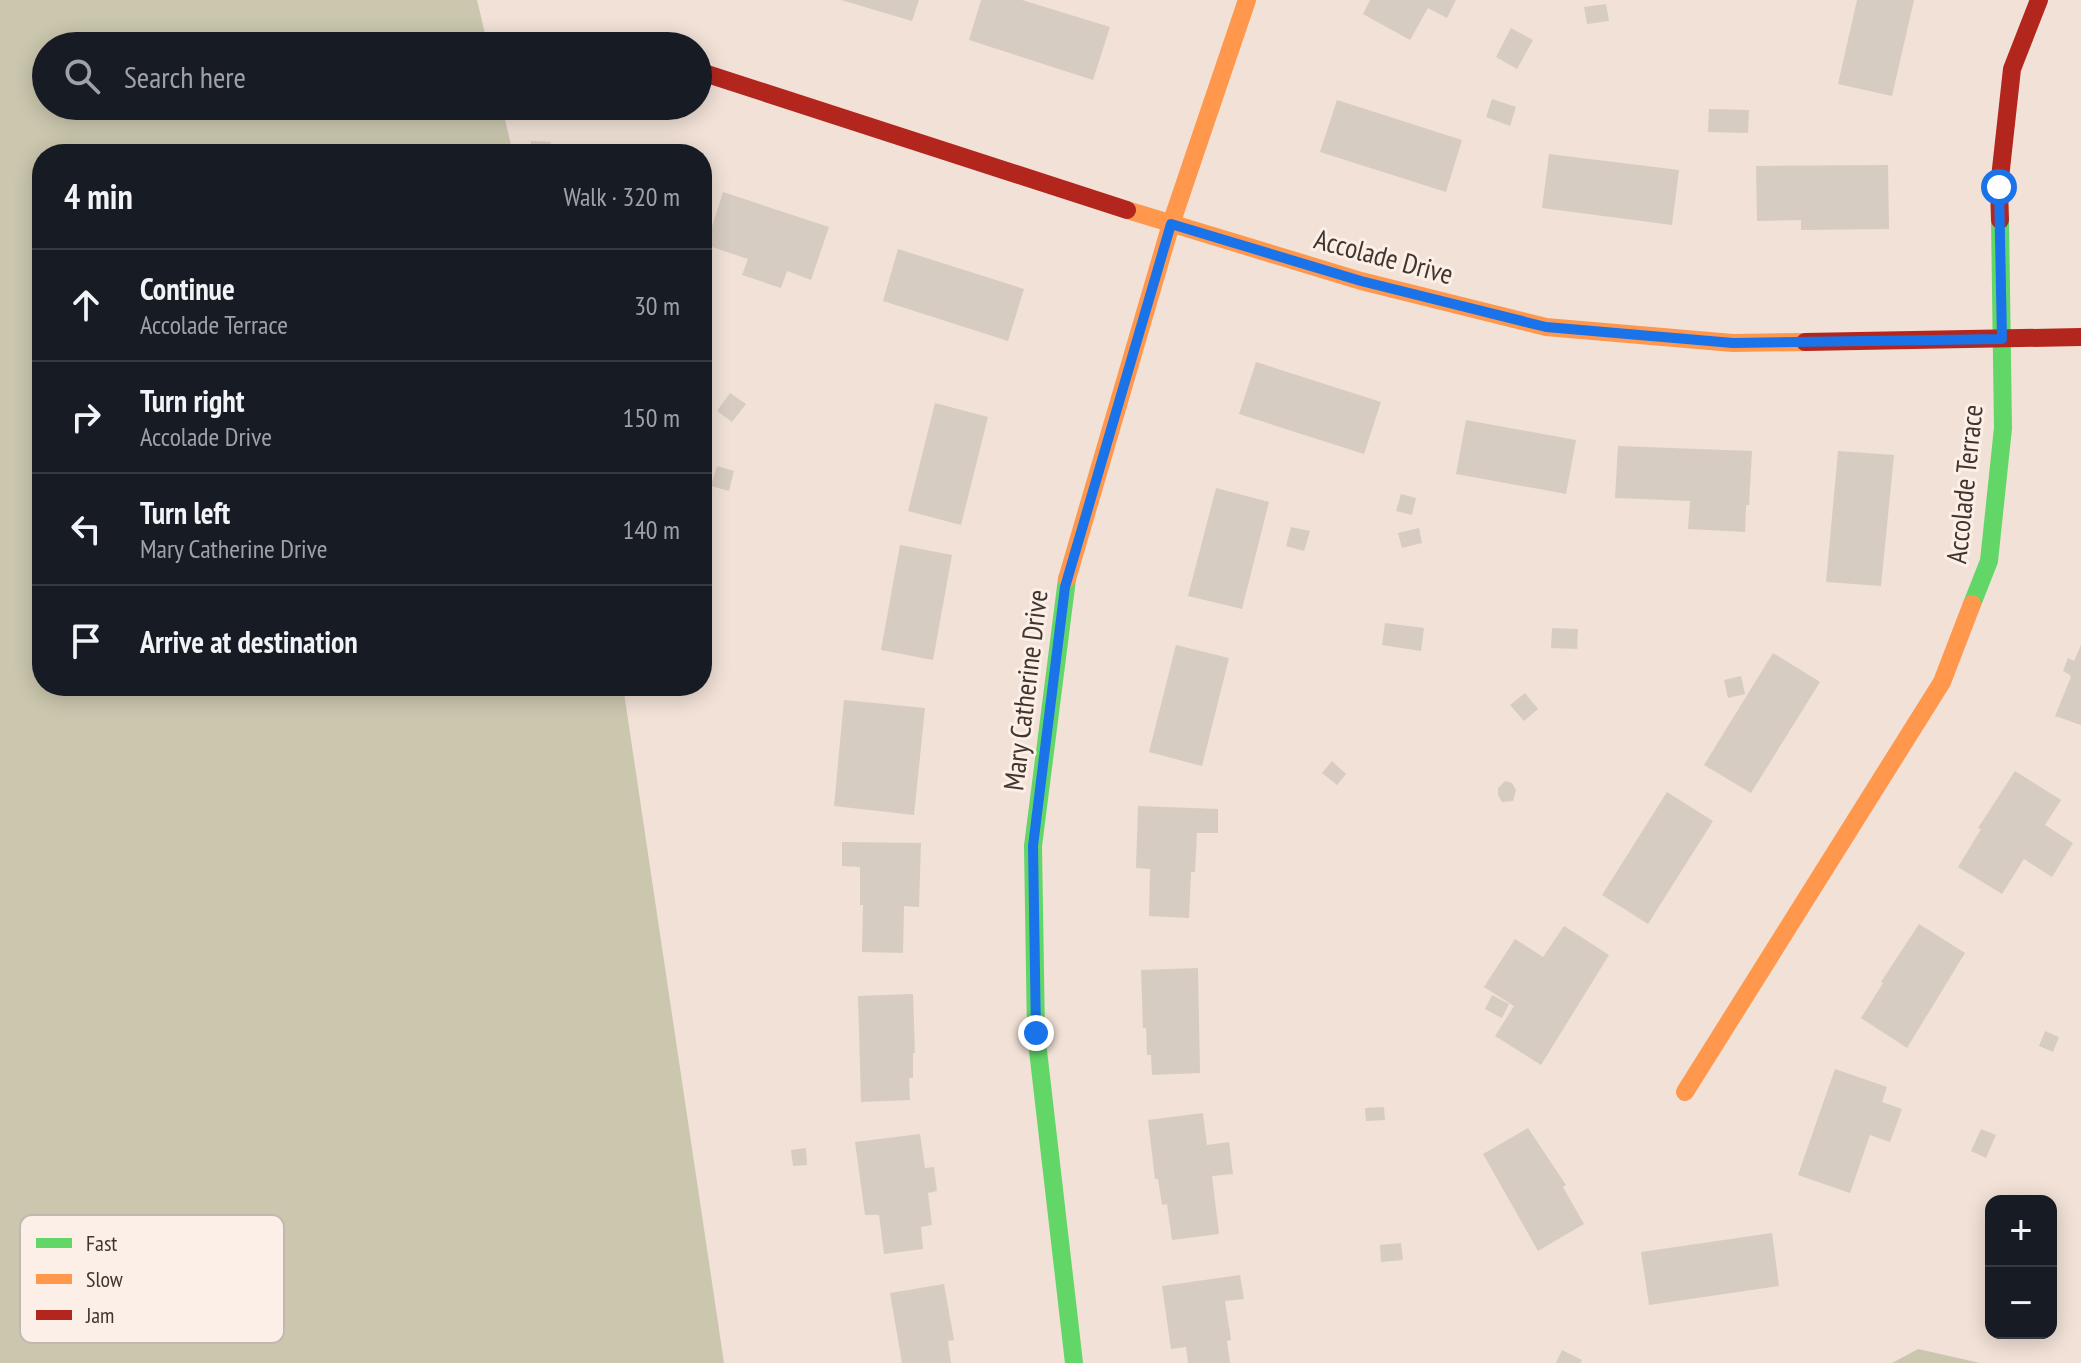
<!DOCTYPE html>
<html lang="en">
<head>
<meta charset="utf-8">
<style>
  :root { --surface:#171b24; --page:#20242c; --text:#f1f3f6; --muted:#9ea1a6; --line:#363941 }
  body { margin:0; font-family:"PT Sans Narrow",sans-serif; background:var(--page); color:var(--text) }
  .controls { position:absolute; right:24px; bottom:24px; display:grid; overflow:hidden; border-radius:16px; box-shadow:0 4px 20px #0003 }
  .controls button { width:72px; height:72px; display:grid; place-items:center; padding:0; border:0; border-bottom:2px solid var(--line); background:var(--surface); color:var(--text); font:40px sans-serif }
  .stop { position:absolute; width:24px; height:24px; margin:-18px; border:6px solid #1a73e8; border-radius:50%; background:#fff }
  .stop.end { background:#1a73e8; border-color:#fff; box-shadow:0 2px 8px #0008 }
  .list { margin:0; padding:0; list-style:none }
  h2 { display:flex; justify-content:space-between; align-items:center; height:104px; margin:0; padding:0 32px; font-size:34px }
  h2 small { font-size:26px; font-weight:400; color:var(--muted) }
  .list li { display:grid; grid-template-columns:52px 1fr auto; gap:24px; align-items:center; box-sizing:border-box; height:112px; padding:0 32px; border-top:2px solid var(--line) }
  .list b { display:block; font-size:30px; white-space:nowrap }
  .list p { margin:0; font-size:26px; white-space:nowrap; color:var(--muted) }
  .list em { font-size:26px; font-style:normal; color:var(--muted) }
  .icon { flex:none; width:44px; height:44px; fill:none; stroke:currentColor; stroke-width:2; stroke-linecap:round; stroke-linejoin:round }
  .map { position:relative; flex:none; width:2081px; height:1363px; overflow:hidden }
  .search { position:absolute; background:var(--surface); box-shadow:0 4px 20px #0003; left:32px; top:32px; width:680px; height:88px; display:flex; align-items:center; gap:20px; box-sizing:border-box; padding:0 28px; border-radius:44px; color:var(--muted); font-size:30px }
  .panel { position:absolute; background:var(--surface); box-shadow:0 4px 20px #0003; left:32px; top:144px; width:680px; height:552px; border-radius:32px }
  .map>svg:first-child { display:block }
</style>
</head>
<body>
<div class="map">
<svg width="2081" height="1363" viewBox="0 0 2081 1363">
  <rect width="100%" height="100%" fill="#f1e1d7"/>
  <path fill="#cbc7ae" d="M0,0H477L488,46H46V106H502L513,154H42V686H623L724,1363H0Z
    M1918,1349L1980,1363H1892Z"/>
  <path fill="#d7ccc1" d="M841,0H919L912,21Z
    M981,0H1022L1110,27L1093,80L969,40Z
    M1370,0H1456L1447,18L1428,8L1410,40L1363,14Z
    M1857,0H1914L1892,96L1838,84Z
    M1606,4L1609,21L1587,24L1584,7Z
    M1511,28L1533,40L1517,69L1496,57Z
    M1492,99L1516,107L1510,126L1486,117Z
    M1337,100L1462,140L1446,192L1320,152Z
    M1709,109L1749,110L1748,133L1708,132Z
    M531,141L551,142L550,154H530Z
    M1549,154L1679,170L1672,225L1542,208Z
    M1888,165L1889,229L1801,230V220L1757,221L1756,166Z
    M723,192L829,227L811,280L787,271L781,288L742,275L748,259L706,245Z
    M898,249L1024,289L1008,341L883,301Z
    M1256,362L1381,402L1364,454L1239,414Z
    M730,393L746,404L732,422L717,411Z
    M935,403L988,417L961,525L908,511Z
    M1466,420L1576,440L1566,494L1456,474Z
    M1618,446L1752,451L1749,505H1746L1745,532L1688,529L1690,501L1615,498Z
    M1838,451L1894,455L1881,586L1826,582Z
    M717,466L734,471L729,491L711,486Z
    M1216,488L1269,502L1242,609L1188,596Z
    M1401,494L1416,498L1412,515L1396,511Z
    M1291,527L1310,531L1304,551L1286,546Z
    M1419,528L1422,543L1402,548L1398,533Z
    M900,545L952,555L933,660L881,650Z
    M1385,623L1424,628L1421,651L1382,645Z
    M1552,628L1578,629L1577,649L1551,648Z
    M1176,645L1229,658L1202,766L1149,752Z
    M2081,645V725L2055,716L2071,677L2070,675L2063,671L2068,658L2074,661Z
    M1773,653L1820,682L1751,793L1704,765Z
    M1741,676L1745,694L1728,698L1724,680Z
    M590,686H620L618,693Z
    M1525,693L1538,709L1524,721L1510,705Z
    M844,700L925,708L914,815L834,806Z
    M1332,761L1346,774L1337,785L1322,773Z
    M2015,771L2061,800L2045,825L2073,843L2052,877L2024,859L2002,894L1958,867L1981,829L1978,828Z
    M1505,781L1512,783L1516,790L1513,801L1502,802L1498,795V788Z
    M1667,792L1713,821L1648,924L1602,895Z
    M1138,806L1218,809V833H1197L1195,872H1191L1189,918L1149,916L1150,869L1136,868Z
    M842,842L921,843L919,907L904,906L903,953L862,952L863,905H860V867L842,866Z
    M1919,924L1965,953L1907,1048L1861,1018L1883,983L1881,982Z
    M1564,926L1609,955L1541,1065L1495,1036L1514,1006L1484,987L1515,939L1543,957Z
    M1198,968L1200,1073L1152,1075L1151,1055H1147L1146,1028H1143L1141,970Z
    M913,994L915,1053H913V1078H909L910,1100L861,1102L858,996Z
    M1492,995L1509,1004L1502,1018L1485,1009Z
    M2045,1031L2059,1037L2053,1052L2039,1046Z
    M1835,1069L1887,1087L1882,1102L1902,1109L1890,1142L1870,1135L1850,1193L1798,1175Z
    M1384,1107L1385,1120L1366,1121L1365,1108Z
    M1203,1113L1207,1145L1229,1142L1233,1174L1212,1176L1219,1234L1172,1240L1167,1204L1162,1205L1158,1179H1155L1148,1120Z
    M1528,1128L1566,1185L1563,1187L1584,1224L1538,1251L1483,1154Z
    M1981,1129L1996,1135L1986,1158L1971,1151Z
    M920,1134L925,1168L934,1167L937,1191L928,1193L932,1225L921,1227L923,1249L884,1254L879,1215H865L855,1142Z
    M806,1148L807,1165L793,1166L791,1150Z
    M1772,1233L1779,1286L1649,1305L1641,1252Z
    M1401,1243L1403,1260L1381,1262L1380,1245Z
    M1240,1275L1244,1299L1225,1301L1231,1340L1227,1341L1230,1363H1188L1186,1347L1171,1349L1162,1286Z
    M944,1284L954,1340L948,1341L951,1363H902L890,1293Z
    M1562,1350L1582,1360L1580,1363H1556Z"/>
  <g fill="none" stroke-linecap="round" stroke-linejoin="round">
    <path stroke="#63d668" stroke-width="18" d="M1067,579L1033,846L1036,1033L1074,1363
      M1972,604L1989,561L2003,428L2000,220"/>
    <path stroke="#ff974d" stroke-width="18" d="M1127,210L1361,281L1546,327L1733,343L1805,342
      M1067,579L1171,224L1247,0
      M1685,1092L1942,682L1972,604"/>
    <path stroke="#b3261e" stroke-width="18" d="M698,71L1127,210
      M2000,220L1999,187L2012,69L2039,0
      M1805,342L2081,337"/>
  </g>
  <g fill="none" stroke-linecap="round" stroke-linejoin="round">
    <path stroke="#1a73e8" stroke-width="10" d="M1036,1033L1033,846L1065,587L1171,224L1361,281L1546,327L1733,343L2002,339L1999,187"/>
  </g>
  <g text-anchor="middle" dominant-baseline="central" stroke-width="6" stroke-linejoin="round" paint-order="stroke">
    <g font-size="28" fill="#41352e" stroke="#fcefe8">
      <text transform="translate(1384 256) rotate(15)">Accolade Drive</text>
      <text transform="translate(1964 484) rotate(-84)">Accolade Terrace</text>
      <text transform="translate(1025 690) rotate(-83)">Mary Catherine Drive</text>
    </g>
  </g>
  <rect x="20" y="1215" width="264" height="128" rx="12" fill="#fcefe8" stroke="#c4b7b0" stroke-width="2"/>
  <rect x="36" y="1238" width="36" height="10" fill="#63d668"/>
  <rect x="36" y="1274" width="36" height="10" fill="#ff974d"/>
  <rect x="36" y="1310" width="36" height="10" fill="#b3261e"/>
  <g font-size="22" fill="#41352e">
    <text x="86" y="1251">Fast</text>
    <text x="86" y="1287">Slow</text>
    <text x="86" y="1323">Jam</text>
  </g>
</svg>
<div class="controls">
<button>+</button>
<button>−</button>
</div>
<div class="stop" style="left:1999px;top:187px"></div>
<div class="stop end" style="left:1036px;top:1033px"></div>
<div class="search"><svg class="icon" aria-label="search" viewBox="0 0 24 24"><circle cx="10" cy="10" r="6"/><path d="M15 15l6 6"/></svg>Search here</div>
<section class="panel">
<h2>4 min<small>Walk · 320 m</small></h2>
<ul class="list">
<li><svg class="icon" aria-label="ahead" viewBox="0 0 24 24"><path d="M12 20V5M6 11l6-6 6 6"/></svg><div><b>Continue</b><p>Accolade Terrace</p></div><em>30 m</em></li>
<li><svg class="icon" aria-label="right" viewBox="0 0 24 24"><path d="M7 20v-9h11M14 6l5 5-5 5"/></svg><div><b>Turn right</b><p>Accolade Drive</p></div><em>150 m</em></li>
<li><svg class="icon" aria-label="left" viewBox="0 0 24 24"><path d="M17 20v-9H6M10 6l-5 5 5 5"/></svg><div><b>Turn left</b><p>Mary Catherine Drive</p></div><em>140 m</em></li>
<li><svg class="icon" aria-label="arrive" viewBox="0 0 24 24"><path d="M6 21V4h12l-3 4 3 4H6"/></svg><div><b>Arrive at destination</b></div></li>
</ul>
</section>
</div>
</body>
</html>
